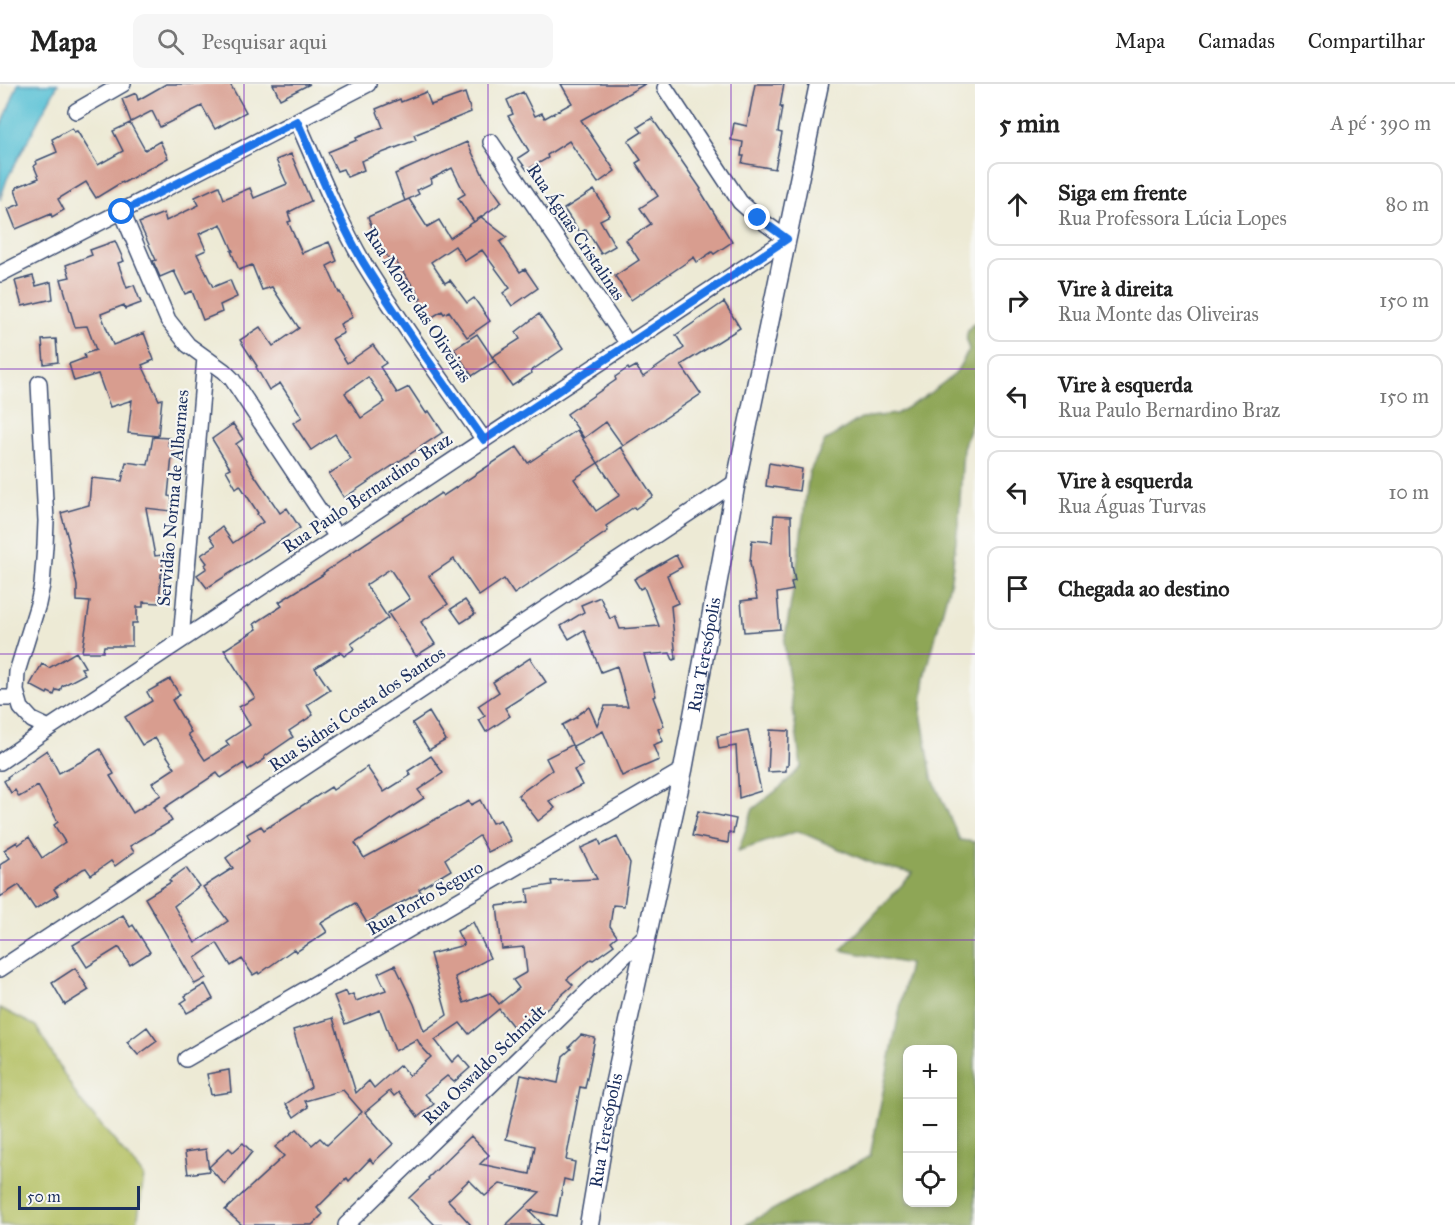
<!DOCTYPE html>
<html lang="pt">
<head>
<meta charset="utf-8">
<style>
  :root { --surface:#fff; --page:#f6f6f6; --text:#222; --muted:#767676; --line:#e0e0e0 }
  body { margin:0; font-family:"IM FELL Great Primer",serif; background:var(--page); color:var(--text) }
  .controls { position:absolute; right:18px; bottom:18px; display:grid; overflow:hidden; border-radius:12px; box-shadow:0 3px 9px #0003 }
  .controls button { width:54px; height:54px; display:grid; place-items:center; padding:0; border:0; border-bottom:2px solid var(--line); background:var(--surface); color:var(--text); font:30px sans-serif }
  .scale { position:absolute; left:18px; bottom:15px; width:122px; box-sizing:border-box; padding-left:6px; border:3px solid #1b2f5e; border-top:0; font-size:16px; line-height:21px; white-space:nowrap; color:#1b2f5e; -webkit-text-stroke:4px #f6f6f2; paint-order:stroke }
  .stop { position:absolute; width:18px; height:18px; margin:-14px; border:4px solid #1a73e8; border-radius:50%; background:#fff }
  .stop.end { background:#1a73e8; border-color:#fff; box-shadow:0 2px 6px #0008 }
  .list { margin:0; padding:0; list-style:none }
  h2 { display:flex; justify-content:space-between; align-items:center; height:78px; margin:0; padding:0 24px; font-size:26px }
  h2 small { font-size:20px; font-weight:400; color:var(--muted) }
  .list li { display:grid; grid-template-columns:39px 1fr auto; gap:18px; align-items:center; box-sizing:border-box; height:84px; margin:0 12px 12px; padding:0 12px; border:2px solid var(--line); border-radius:12px }
  .list b { display:block; font-size:22px; white-space:nowrap }
  .list p { margin:0; font-size:20px; white-space:nowrap; color:var(--muted) }
  .list em { font-size:20px; font-style:normal; color:var(--muted) }
  .icon { flex:none; width:33px; height:33px; fill:none; stroke:currentColor; stroke-width:2; stroke-linecap:round; stroke-linejoin:round }
  .map { position:relative; flex:none; width:975px; height:1141px; overflow:hidden }
  header { display:flex; align-items:center; gap:36px; box-sizing:border-box; height:84px; padding:0 30px; background:var(--surface); border-bottom:2px solid var(--line) }
  header strong { font-size:28px }
  nav { display:flex; gap:33px; margin-inline-start:auto; font-size:21px }
  .search { width:420px; height:54px; background:var(--page); display:flex; align-items:center; gap:15px; box-sizing:border-box; padding:0 21px; border-radius:12px; color:var(--muted); font-size:22px }
  main { display:flex }
  aside { flex:1; background:var(--surface) }
  .map>svg:first-child { display:block }
</style>
</head>
<body>
<header>
<strong>Mapa</strong>
<div class="search"><svg class="icon" aria-label="search" viewBox="0 0 24 24"><circle cx="10" cy="10" r="6"/><path d="M15 15l6 6"/></svg>Pesquisar aqui</div>
<nav><a>Mapa</a><a>Camadas</a><a>Compartilhar</a></nav>
</header>
<main>
<div class="map">
<svg width="975" height="1141" viewBox="0 0 975 1141">
  <rect width="100%" height="100%" fill="#f6f6f2"/>
  <filter id="ink" filterUnits="userSpaceOnUse"><feTurbulence type="fractalNoise" baseFrequency=".0167" numOctaves="2"/><feDisplacementMap in="SourceGraphic" scale="12" xChannelSelector="R" yChannelSelector="G"/><feConvolveMatrix kernelMatrix="1 2 1 2 8 2 1 2 1" color-interpolation-filters="sRGB"/></filter>
  <filter id="wash" filterUnits="userSpaceOnUse"><feTurbulence type="fractalNoise" baseFrequency=".008" numOctaves="4" result="noise"/><feDisplacementMap in="SourceGraphic" scale="24" xChannelSelector="R" yChannelSelector="G"/><feGaussianBlur stdDeviation="1.35" result="paint"/><feColorMatrix in="noise" values="0 0 0 0 0 0 0 0 0 0 0 0 0 0 0 0 0 1.4 0 .05"/><feComposite in="paint" operator="in"/></filter>
  <g filter="url(#wash)">
    <rect width="100%" height="100%" fill="#edead5"/>
    <path fill="#b3bf61" stroke="#677760" stroke-width="1.5" d="M0,924L36,942L78,1014L144,1092L137,1141H0Z"/>
    <path fill="#8ea657" stroke="#546a5a" stroke-width="1.5" fill-rule="evenodd" d="M975,238V327L963,365L959,433L951,495L925,593L921,629L932,693L960,756L975,758V1141H745L870,1072L909,880L841,866L913,789L876,781L798,747L738,767L753,725L782,702L801,683L784,559L796,489L809,389L825,357L861,334L896,330L923,314L955,290L969,266C965,255 965,246 975,238ZM908,966H952V1118H908Z"/>
    <path fill="#58c1d5" stroke="#3a789a" stroke-width="1.5" d="M18,0H58L7,95L0,116V43L4,36Z"/>
    <g id="blocks">
      <path fill="#d89d8f" fill-rule="evenodd" d="M166,0H230L246,28L215,45L202,22L160,43L152,27L131,38L122,15L136,9L138,16Z
        M273,0H310L280,15Z
        M561,0H645L581,36L615,87L598,99L569,57L547,71L548,74L527,86L518,74L529,67L508,32L513,30L507,16L523,8L535,32L542,29L545,34L572,19Z
        M755,0H784L780,23H782L778,48L782,49L775,85L742,79L744,72H741L743,58L731,56L734,39L747,42Z
        M426,8L431,21L465,9L471,28L414,51L416,56L361,77L364,86L347,93L343,85L337,87L328,68L357,56L356,54L383,43L376,25L400,15L401,18Z
        M652,34L701,105L700,106L732,158L714,170L712,168L697,178L694,173L687,178L631,216L615,192L639,176L626,156L651,140L640,124L658,112L636,79L641,76L628,57L642,48L638,43Z
        M130,39L145,66L160,57L168,74L123,99L122,98L96,114L86,98L58,115L64,126L52,133L51,130L16,145L8,125L20,120L15,106L17,105V103L39,94L34,82L37,80L36,77L57,68L52,55L72,44L74,48L77,47L98,81L123,67L113,47Z
        M467,58L483,91L502,118L474,138L458,114L465,110L452,84L431,95L432,99L417,106L419,110L405,117L395,90Z
        M291,70L311,117L289,128L290,129H288L291,137L288,138L302,169L329,158L337,177L327,182L339,209L340,208L353,233L340,240L344,249L332,255L347,279L373,261L386,279L380,283L397,309L409,303L426,329L429,327L443,348L344,414L329,390L351,375L335,350L311,366L293,339L302,333L280,299L269,306L256,283L257,282L240,256L260,243L273,262L299,244L272,203L262,206L252,181L239,186L231,167H233L221,140L199,150L206,166L197,170L213,203L230,196L237,213L220,221L222,228L203,236L192,207L185,210L174,187L160,193L153,177L156,176L139,139L164,129L166,137L199,121L195,113L219,102L224,115L250,104L254,114L287,100L276,76ZM368,293L385,318L361,334L345,309Z
        M594,106L610,131L600,136L615,162L601,170L586,145L580,149L564,125Z
        M409,115L427,143L439,136L450,154L481,133L507,153L500,158L520,188L525,185L538,204L512,222L503,209L510,204L482,166L465,177L455,162L431,178L445,199L450,196L467,219L474,214L490,237L467,253L449,227L444,230L442,227L431,234L419,216L421,214L394,175L391,178L377,157L368,133Z
        M115,157L124,177L118,179L127,204L134,201L141,219L125,225L124,221L101,230L113,261L144,249L154,276L142,281L159,316L162,315L158,352L128,349L132,316L110,323L98,290L74,297L69,280L85,274L84,270L96,266L87,242L75,243L61,195L70,193L66,181L92,171L90,166Z
        M33,192L36,202L51,198L53,215L22,222L15,197Z
        M724,218L740,244L681,281L701,310L623,362L606,338L584,354L567,330L616,296L615,293L628,284L629,286L636,282L643,293L684,264L676,251Z
        M539,230L563,265L531,287L532,289L512,302L492,273L520,255L516,248Z
        M477,250L495,277L472,292L454,265Z
        M56,255L58,278L44,280L42,256Z
        M233,340L243,355L236,360L253,389L280,429L287,424L300,444L207,504L197,491L207,484L205,481L207,479L201,471L216,461L210,452L222,443L233,459L263,438L257,430L258,429L240,401L236,404L226,386L230,384L212,355Z
        M577,346L598,379L621,363L653,412L635,425L634,423L606,442L608,447L514,510L504,495L479,512L454,475L429,492L448,520L421,538L435,560L416,572L388,529L410,515L390,485L366,501L388,534L351,560L354,565L344,572L340,568L315,584L330,606L307,621L313,631L289,647L293,653L264,673L265,675L248,686L244,679L221,694L217,689L164,724L172,737L130,762L134,768L115,782L111,777L91,791L86,784L83,785L54,805L58,811L35,825L19,801L0,813V781L10,774L4,766L17,758L18,761L29,753L42,774L65,758L54,741L58,738L38,702L19,713L15,706L11,709L4,697L8,694L7,693L47,666L59,689L84,676V675L100,665L114,690L110,692L133,729L161,711L152,699L175,684L155,654L142,661L125,633L152,617L147,608L170,595L180,611L172,616L191,648L188,650L189,652L205,676L229,661L226,657L250,641L239,623L255,614L224,566L257,545L254,540L282,522L279,518L324,490L323,489L350,471L349,470L441,409L443,412L517,363L528,379ZM598,379L620,411L596,427L574,395Z
        M153,353L169,354L168,362H173L168,412L172,413L171,427L146,424L155,472L162,471L163,490H161L159,519L143,518V523H137V539H132V562H104L103,568H82L90,518L77,517V502L68,459L69,458L61,429L89,421L91,394L122,397L126,378L148,381Z
        M769,379L802,385L799,407L766,402Z
        M774,431L791,432L792,482L795,497L791,498L793,506L777,509L780,545L744,548L741,517L757,515L750,479L752,456L772,458Z
        M676,471L682,483L667,491L678,519L671,522L676,575L673,576L670,569L644,571L656,612L653,613L664,642L658,645L663,657L653,661L659,676L622,692L603,647L573,662L583,682L574,686L582,701L549,717L555,724L538,737L518,711L552,686L546,674L572,661L562,641L577,633L576,632L589,623L597,641L605,622H628L617,582L601,588L584,546L569,555L561,542L584,528L581,521L600,513L610,535L615,532L620,545L659,542L644,503L640,505L634,495Z
        M465,516L475,530L461,539L451,525Z
        M76,568L85,583L81,584L85,590L62,602L60,607L56,606L54,611L48,608L47,610L30,601L42,580L49,584Z
        M530,574L546,598L505,624L510,632L486,648L479,636L485,632L478,622L499,608L493,598Z
        M429,628L446,656L429,666L412,639Z
        M748,646L761,707L739,714L736,662L719,665L717,652Z
        M770,646L789,647L788,682H786V687L768,688Z
        M431,672L443,689L418,706L424,714L355,759L364,774L469,717L471,721L480,716L492,739L500,736L511,757L488,768L479,752L445,775L451,786L419,805L421,808L382,829L367,839L355,819L321,839L327,848L296,868L294,865L259,890L258,888L253,891L242,875L231,882L217,859L195,874L206,894L195,900L145,814L171,798L169,796L186,784L199,802L174,822L195,859L228,837L203,803L233,784L226,774L250,756L247,750L261,742L264,746L331,703L333,706L367,683L384,708L411,691L408,687Z
        M698,727L736,735L733,749L729,748L728,759L692,752Z
        M617,753L630,779L624,822L613,821L610,842L617,852L611,857L614,861L593,876L592,875L567,895L573,901L540,930L536,926L514,944L499,925L469,950L460,939L435,956L452,978L459,971L470,984L454,998L447,992L425,1010L434,1020L418,1033L399,1008L394,1012L390,1007L365,1028L393,1060L373,1079L370,1075L349,1097L347,1094L317,1124L323,1130L312,1141H242L225,1126L284,1072L275,1063L297,1045L312,1061L320,1054L327,1061L362,1028L343,1006L305,1017L308,1023L294,1033L286,1020L311,1003L293,946L333,934L356,1009L369,997L374,1004L400,981L409,992L431,973L421,962L417,955L395,967L380,926L345,940L334,912L346,907L348,912L353,910L356,917L386,906L378,889L395,881L414,920L424,947L447,931L430,870L464,861L457,847L473,838L490,874L455,893L464,919L490,909L499,920L519,904L513,896L527,888L524,863L502,865L497,822L529,818L527,805L552,801L551,797L597,795L581,764L599,756L601,761Z
        M123,831L130,843L133,841L150,868L130,881L119,863L87,883L73,861Z
        M75,884L89,906L65,921L52,899Z
        M205,900L213,915L187,929L181,919L187,915L185,912Z
        M147,943L157,957L138,971L127,958Z
        M581,951L595,954L585,1004L580,1003L566,1076L575,1078L572,1097L564,1095L557,1132L529,1126L543,1141H506L540,1108L500,1100L485,1112L469,1096L448,1116L471,1141H435L409,1114L429,1095L428,1094L471,1052L489,1071L480,1080L530,1090L535,1062L506,1055L521,991L558,999L563,972L571,965L569,963Z
        M229,986L231,1008L211,1011L207,990Z
        M243,1059L252,1068L225,1101L209,1083L229,1064L233,1068Z
        M206,1065L209,1087L188,1090L185,1068Z"/>
    </g>
  </g>
  <g filter="url(#ink)">
    <use href="#blocks" fill-opacity="0" stroke="#3a4b70" stroke-width="1.5"/>
    <g fill="none" stroke-linecap="round" stroke-linejoin="round">
      <defs>
        <path id="minor" d="M76,27L123,0
          M297,37C318,84 337,133 363,178C400,239 443,297 484,356
          M491,58L628,260
          M122,128L168,236L188,261L224,287L232,295L337,453
          M0,190L368,0
          M39,299L46,437L45,462L42,501L38,520L17,588L16,607L21,624L32,636L49,644
          M181,556L205,274
          M0,614H18
          M0,678L49,644L787,155L758,134L740,118L665,4
          M0,885L736,398
          M186,975L683,686
          M346,1141L648,849"/>
        <g id="tertiary">
          <path id="s1" d="M589,1141L608,1029L683,686L736,398L819,0"/>
        </g>
      </defs>
      <use href="#minor" stroke="#3a4b70" stroke-width="18"/>
      <use href="#tertiary" stroke="#3a4b70" stroke-width="21"/>
      <use href="#minor" stroke="#fff" stroke-width="15"/>
      <use href="#tertiary" stroke="#fff" stroke-width="18"/>
    </g>
  </g>
  <g fill="none" stroke-linecap="round" stroke-linejoin="round" filter="url(#ink)">
    <path stroke="#1a73e8" stroke-width="8" d="M122,128L297,37C318,84 337,133 363,178C400,239 443,297 484,356L787,155L758,134"/>
  </g>
  <path fill="none" stroke="#7b2cbf" stroke-width="1.5" stroke-opacity="0.55" d="M244,0V1141M488,0V1141M731,0V1141M0,285H975M0,570H975M0,856H975"/>
  <g text-anchor="middle" dominant-baseline="central" stroke-width="4.5" stroke-linejoin="round" paint-order="stroke">
    <g font-size="18" fill="#1b2f5e" stroke="#f6f6f2">
      <text transform="translate(576 148) rotate(56)">Rua Águas Cristalinas</text>
      <text transform="translate(418 221) rotate(57)">Rua Monte das Oliveiras</text>
      <text transform="translate(367 409) rotate(-34)">Rua Paulo Bernardino Braz</text>
      <text transform="translate(173 414) rotate(-85)">Servidão Norma de Albarnaes</text>
      <text stroke="none"><textPath href="#s1" startOffset="582">Rua Teresópolis</textPath></text>
      <text transform="translate(357 625) rotate(-34)">Rua Sidnei Costa dos Santos</text>
      <text transform="translate(425 814) rotate(-30)">Rua Porto Seguro</text>
      <text transform="translate(484 981) rotate(-44)">Rua Oswaldo Schmidt</text>
      <text stroke="none"><textPath href="#s1" startOffset="96">Rua Teresópolis</textPath></text>
    </g>
  </g>
</svg>
<div class="controls">
<button>+</button>
<button>−</button>
<button><svg class="icon" aria-label="locate" viewBox="0 0 24 24"><circle cx="12" cy="12" r="6"/><path d="M12 2v4M12 18v4M2 12h4M18 12h4"/></svg></button>
</div>
<div class="scale">50 m</div>
<div class="stop" style="left:122px;top:128px"></div>
<div class="stop end" style="left:758px;top:134px"></div>
</div>
<aside>
<h2>5 min<small>A pé · 390 m</small></h2>
<ul class="list">
<li><svg class="icon" aria-label="ahead" viewBox="0 0 24 24"><path d="M12 20V5M6 11l6-6 6 6"/></svg><div><b>Siga em frente</b><p>Rua Professora Lúcia Lopes</p></div><em>80 m</em></li>
<li><svg class="icon" aria-label="right" viewBox="0 0 24 24"><path d="M7 20v-9h11M14 6l5 5-5 5"/></svg><div><b>Vire à direita</b><p>Rua Monte das Oliveiras</p></div><em>150 m</em></li>
<li><svg class="icon" aria-label="left" viewBox="0 0 24 24"><path d="M17 20v-9H6M10 6l-5 5 5 5"/></svg><div><b>Vire à esquerda</b><p>Rua Paulo Bernardino Braz</p></div><em>150 m</em></li>
<li><svg class="icon" aria-label="left" viewBox="0 0 24 24"><path d="M17 20v-9H6M10 6l-5 5 5 5"/></svg><div><b>Vire à esquerda</b><p>Rua Águas Turvas</p></div><em>10 m</em></li>
<li><svg class="icon" aria-label="arrive" viewBox="0 0 24 24"><path d="M6 21V4h12l-3 4 3 4H6"/></svg><div><b>Chegada ao destino</b></div></li>
</ul>
</aside>
</main>
</body>
</html>
